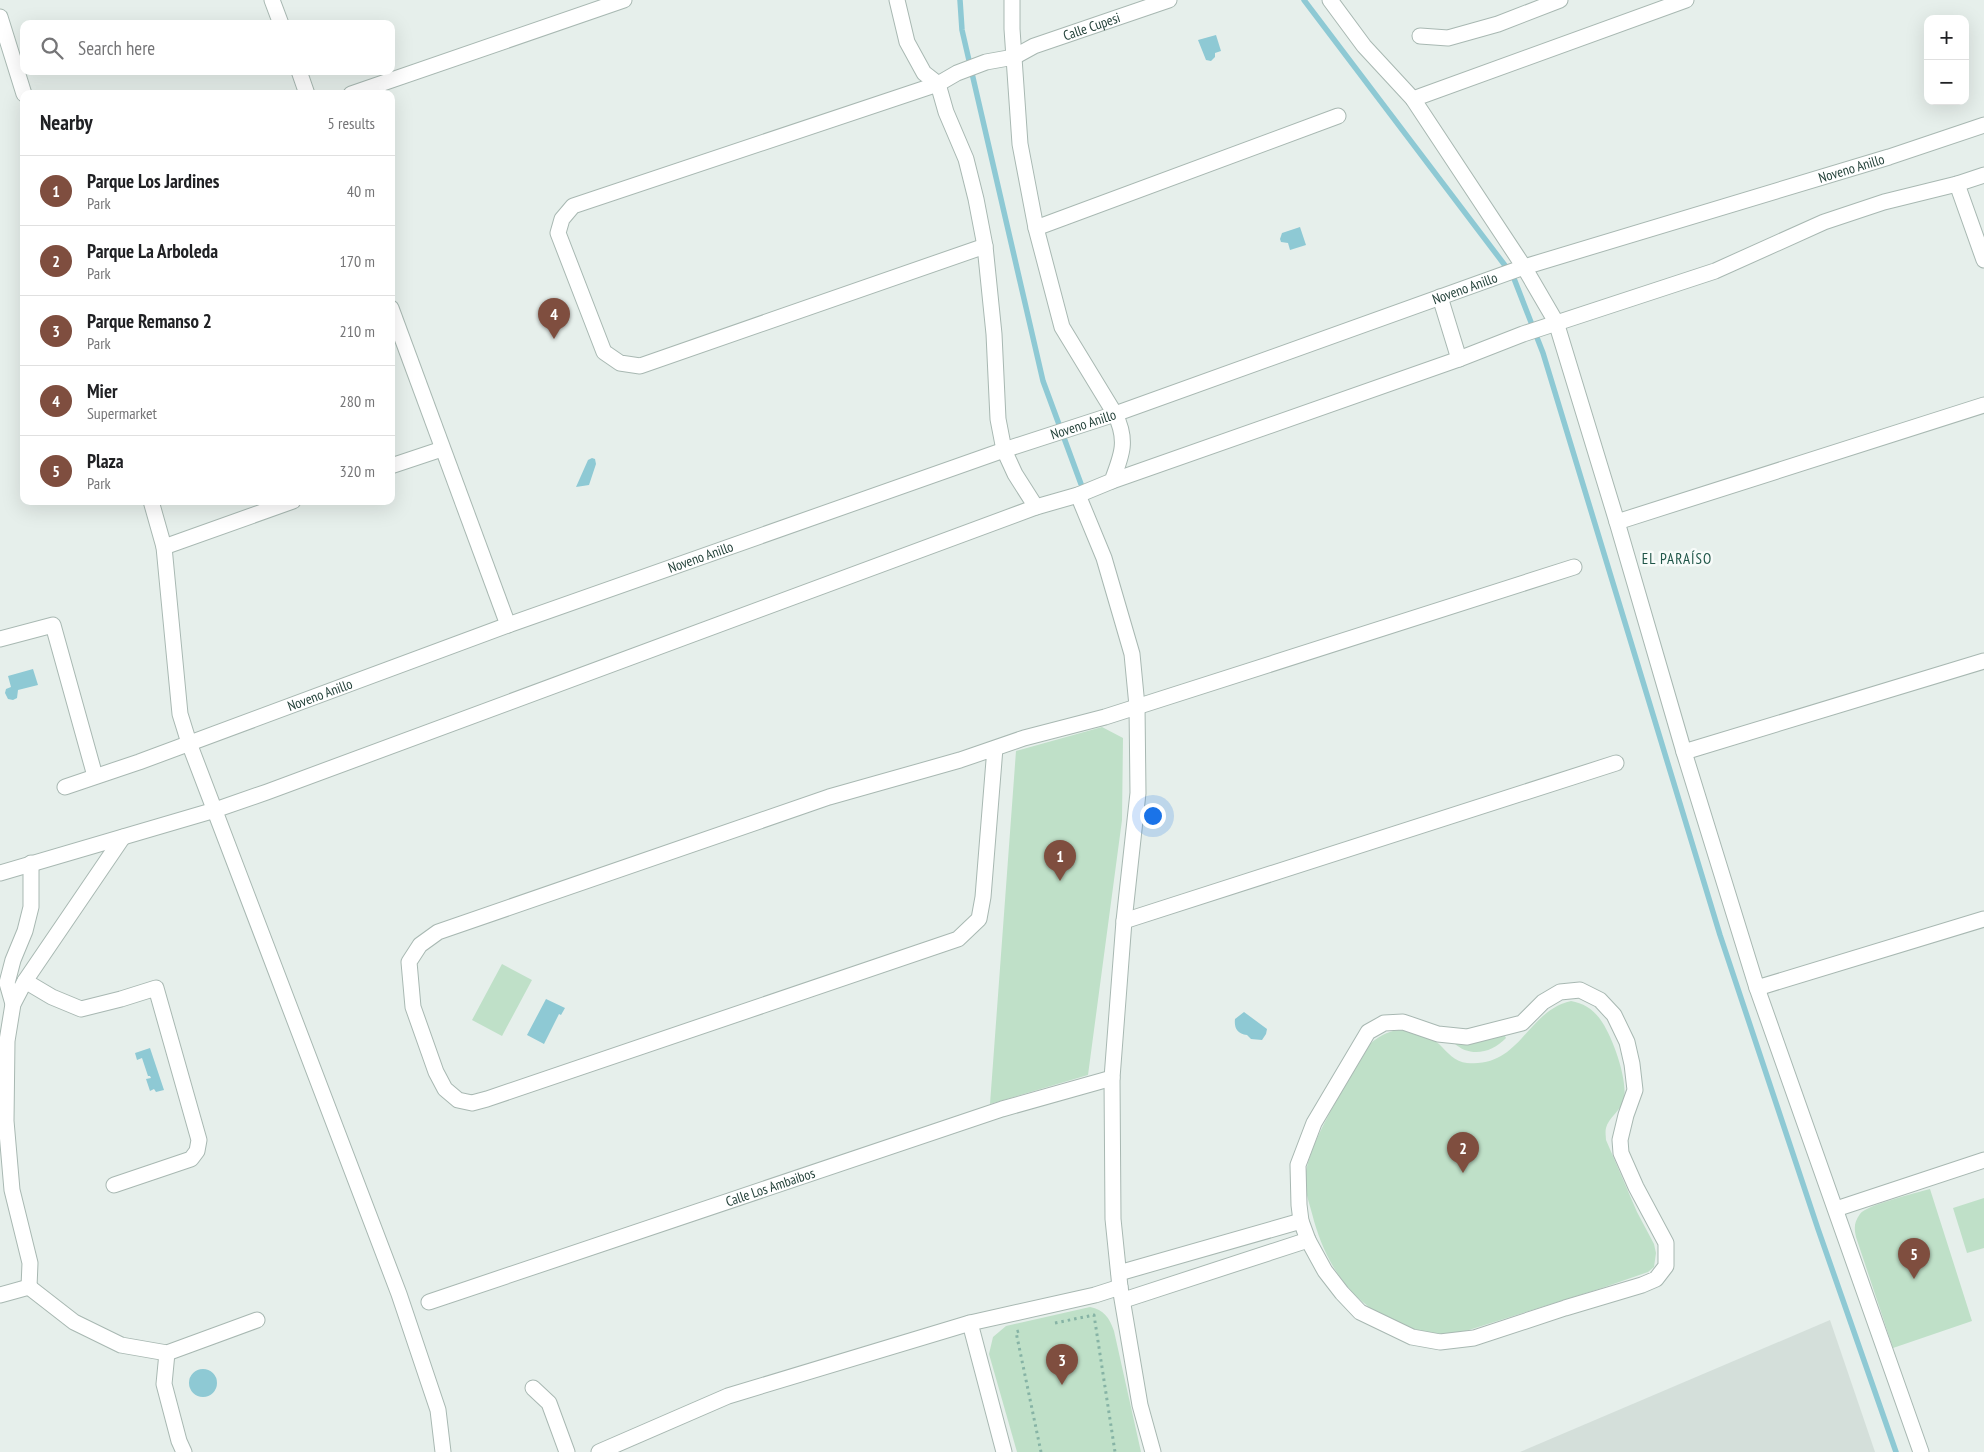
<!DOCTYPE html>
<html lang="en">
<head>
<meta charset="utf-8">
<style>
  :root { --surface:#fff; --page:#f2f2f2; --text:#202124; --muted:#757577; --line:#e0e0e0; --accent:#7f4e3f }
  body { margin:0; font-family:"PT Sans Narrow",sans-serif; background:var(--page); color:var(--text) }
  .controls { position:absolute; right:15px; top:15px; display:grid; overflow:hidden; border-radius:10px; box-shadow:0 5px 20px #0002 }
  .controls button { width:45px; height:45px; display:grid; place-items:center; padding:0; border:0; border-bottom:1px solid var(--line); background:var(--surface); color:var(--text); font:25px sans-serif }
  .you { position:absolute; left:1152px; top:815px; width:18px; height:18px; margin:-12px; border:4px solid #fff; border-radius:50%; background:#1a73e8; box-shadow:0 0 0 8px #1a73e833 }
  .badge { display:grid; place-items:center; width:32px; height:32px; border-radius:50%; background:var(--accent); color:#fff; font-size:16px; font-weight:700 }
  .pin { position:absolute; translate:-50% -41px; filter:drop-shadow(0 1px 2px #0008) }
  .pin::after { content:''; position:absolute; top:26px; width:18px; height:15px; background:inherit; clip-path:polygon(0 0,100% 0,50% 100%) }
  .list { margin:0; padding:0; list-style:none }
  h2 { display:flex; justify-content:space-between; align-items:center; height:65px; margin:0; padding:0 20px; font-size:21px }
  h2 small { font-size:16px; font-weight:400; color:var(--muted) }
  .list li { display:grid; grid-template-columns:32px 1fr auto; gap:15px; align-items:center; box-sizing:border-box; height:70px; padding:0 20px; border-top:1px solid var(--line) }
  .list b { display:block; font-size:19px; white-space:nowrap }
  .list p { margin:0; font-size:16px; white-space:nowrap; color:var(--muted) }
  .list em { font-size:16px; font-style:normal; color:var(--muted) }
  .icon { flex:none; width:28px; height:28px; fill:none; stroke:currentColor; stroke-width:2; stroke-linecap:round; stroke-linejoin:round }
  .map { position:relative; flex:none; width:1984px; height:1452px; overflow:hidden }
  .search { position:absolute; background:var(--surface); box-shadow:0 5px 20px #0002; left:20px; top:20px; width:375px; height:55px; display:flex; align-items:center; gap:12px; box-sizing:border-box; padding:0 18px; border-radius:10px; color:var(--muted); font-size:19px }
  .panel { position:absolute; background:var(--surface); box-shadow:0 5px 20px #0002; left:20px; top:90px; width:375px; height:415px; border-radius:10px }
  .map>svg:first-child { display:block }
</style>
</head>
<body>
<div class="map">
<svg width="1984" height="1452" viewBox="0 0 1984 1452">
  <rect width="100%" height="100%" fill="#e6efeb"/>
  <path fill="#d4dfda" d="M1830,1320L1875,1452H1520Z"/>
  <path fill="#bfe0c8" d="M1102,727L1123,738L1122,820L1088,1075L990,1104L1016,751Z
    M502,964L532,980L502,1036L472,1020Z
    M1571,1001C1583,1003 1593,1009 1600,1019C1612,1035 1628,1079 1624,1099C1621,1111 1608,1118 1606,1128C1605,1132 1606,1137 1606,1140L1637,1212L1654,1244L1656,1253L1654,1267L1648,1272L1602,1288L1453,1335C1381,1332 1334,1291 1314,1221C1311,1208 1304,1191 1305,1177C1311,1135 1349,1082 1370,1044C1392,1024 1416,1026 1439,1044C1447,1052 1455,1062 1467,1063C1521,1068 1526,1011 1571,1001Z
    M1504,1034L1506,1038C1492,1053 1470,1058 1454,1043L1482,1041Z
    M1930,1189L1972,1321L1893,1348L1856,1237C1854,1228 1854,1222 1860,1214C1866,1205 1916,1193 1930,1189Z
    M1984,1198V1248L1967,1253L1953,1208Z
    M1090,1307C1104,1310 1109,1317 1114,1331L1141,1452H1017L989,1354L993,1337L1006,1326Z"/>
  <path fill="#8ec9d4" d="M1216,35L1221,51L1215,53V57L1211,61L1206,60L1198,40Z
    M1300,227L1306,245L1290,250L1288,243L1281,242L1280,239L1282,233Z
    M592,458L595,459L596,464L589,485L576,487L588,460Z
    M33,669L38,685L18,690L17,698L13,700L8,699L5,693L6,689L11,687L8,676Z
    M546,999L565,1008L561,1015L559,1014L544,1044L527,1035Z
    M1244,1012L1267,1029L1266,1034L1262,1040L1251,1039L1247,1035C1237,1034 1234,1028 1235,1019Z
    M150,1048L164,1090L156,1092L154,1089L150,1091L146,1079L151,1078L150,1076H148L142,1058L137,1060L135,1053Z
    M189 1383a14 14 0 1 1 28 0a14 14 0 1 1-28 0Z"/>
  <g fill="none" stroke-linecap="round" stroke-linejoin="round">
    <path stroke="#8ec9d4" stroke-width="5.5" d="M960,0L962,30L1043,381L1081,484
      M1304,0L1513,276L1543,353L1720,935L1818,1229L1896,1452"/>
    <defs>
      <g id="minor">
        <path d="M272,0L281,24"/>
        <path d="M897,0L907,42L924,73L938,84L946,112L966,159L976,199L985,246L994,334L998,419L1004,450L1015,474L1036,507L1078,495L1112,481C1122,455 1128,440 1115,414L1062,327L1036,228L1020,144L1012,29V0"/>
        <path d="M1330,0L1364,46L1413,99L1524,267L1556,322L1617,522L1684,752L1757,988L1921,1452"/>
        <path d="M0,17L24,94"/>
        <path d="M1420,36L1448,38L1498,24L1560,0"/>
        <path d="M299,71L307,94"/>
        <path d="M351,94L624,0"/>
        <path d="M1413,99L1686,0"/>
        <path d="M1957,184L1984,260"/>
        <path d="M1036,228L1338,116"/>
        <path id="s1" d="M985,246L640,366L620,363L604,352L558,233L562,219L573,206L938,84L957,73L986,62L1014,57L1034,46L1169,0"/>
        <path d="M1440,297L1459,359"/>
        <path d="M391,308L508,625"/>
        <path d="M391,466L442,449"/>
        <path d="M1112,481L1459,359L1523,334L1715,271L1824,222L1884,202L1957,184L1984,175"/>
        <path d="M1078,495L1104,558L1132,654L1137,706L1138,793L1124,921L1112,1078L1113,1219L1120,1287L1140,1405L1153,1452"/>
        <path d="M151,501L164,547L180,714L189,743L399,1294L438,1410L443,1452"/>
        <path d="M1617,522L1984,405"/>
        <path d="M164,547L293,501"/>
        <path d="M0,639L53,625L95,776"/>
        <path d="M995,748L983,897L979,919L958,939L487,1099L472,1103L458,1100L445,1089L436,1072L413,1007L409,962L420,945L438,932L829,797L960,760L1024,738L1105,717L1574,567"/>
        <path d="M1684,752L1984,661"/>
        <path id="s2" d="M65,787L139,762L508,625L1004,450L1115,414L1524,267L1889,157L1984,125"/>
        <path d="M0,873L215,810L267,792L1036,507"/>
        <path d="M1124,921L1616,763"/>
        <path d="M25,981L52,997L81,1009L121,999L156,988L199,1140L197,1151L191,1159L114,1185"/>
        <path d="M1757,988L1984,919"/>
        <path d="M1580,990L1600,1000L1614,1015L1627,1042L1632,1064L1635,1090L1626,1115L1620,1140L1621,1153L1636,1187L1666,1243V1266L1656,1279L1642,1285L1565,1308L1474,1338L1440,1342L1412,1337L1360,1312L1342,1293L1325,1271L1308,1240L1301,1221L1299,1205L1298,1165L1314,1123L1368,1032L1384,1023L1403,1022L1438,1034L1467,1037L1522,1023L1543,1002L1560,992Z"/>
        <path d="M13,1004L7,983L13,960L25,931L31,907V863"/>
        <path d="M1836,1209L1984,1160"/>
        <path d="M1119,1273L1301,1221"/>
        <path d="M29,1287L30,1263L12,1190L6,1121L7,1041L13,1004L25,981L123,837"/>
        <path d="M29,1287L74,1322L121,1345L167,1353L257,1320"/>
        <path d="M0,1295L29,1287"/>
        <path d="M1124,1300L1308,1240"/>
        <path id="s3" d="M429,1302L1002,1109L1112,1078"/>
        <path d="M970,1323L1004,1452"/>
        <path d="M167,1353L164,1384L179,1441L184,1452"/>
        <path d="M533,1388L549,1403L567,1452"/>
        <path d="M599,1452L728,1396L970,1323L1095,1295L1120,1287"/>
      </g>
    </defs>
    <use href="#minor" stroke="#a8b8b2" stroke-width="17"/>
    <path stroke="#86b3a5" stroke-width="3" stroke-dasharray="2.5 4" stroke-linecap="butt" d="M1055,1323L1094,1315L1115,1452
      M1019,1331L1016,1332L1041,1452"/>
    <use href="#minor" stroke="#fff" stroke-width="15"/>
  </g>
  <g text-anchor="middle" dominant-baseline="central" stroke-width="5" stroke-linejoin="round" paint-order="stroke">
    <g font-size="14" fill="#24423a" stroke="#f7fbf9">
      <text stroke="none"><textPath href="#s1" startOffset="1114">Calle Cupesi</textPath></text>
      <text stroke="none"><textPath href="#s2" startOffset="1891">Noveno Anillo</textPath></text>
      <text stroke="none"><textPath href="#s2" startOffset="1486">Noveno Anillo</textPath></text>
      <text stroke="none"><textPath href="#s2" startOffset="1081">Noveno Anillo</textPath></text>
      <text stroke="none"><textPath href="#s2" startOffset="676">Noveno Anillo</textPath></text>
      <text stroke="none"><textPath href="#s2" startOffset="271">Noveno Anillo</textPath></text>
      <text stroke="none"><textPath href="#s3" startOffset="360">Calle Los Ambaibos</textPath></text>
    </g>
    <g font-size="15" letter-spacing="1" fill="#1f5548" stroke="#f7fbf9">
      <text x="1677" y="558">EL PARAÍSO</text>
    </g>
  </g>
</svg>
<div class="controls">
<button>+</button>
<button>−</button>
</div>
<div class="you"></div>
<div class="pin badge" style="left:1060px;top:881px">1</div>
<div class="pin badge" style="left:1463px;top:1173px">2</div>
<div class="pin badge" style="left:1062px;top:1385px">3</div>
<div class="pin badge" style="left:554px;top:339px">4</div>
<div class="pin badge" style="left:1914px;top:1279px">5</div>
<div class="search"><svg class="icon" aria-label="search" viewBox="0 0 24 24"><circle cx="10" cy="10" r="6"/><path d="M15 15l6 6"/></svg>Search here</div>
<section class="panel">
<h2>Nearby<small>5 results</small></h2>
<ul class="list">
<li><span class="badge">1</span><div><b>Parque Los Jardines</b><p>Park</p></div><em>40 m</em></li>
<li><span class="badge">2</span><div><b>Parque La Arboleda</b><p>Park</p></div><em>170 m</em></li>
<li><span class="badge">3</span><div><b>Parque Remanso 2</b><p>Park</p></div><em>210 m</em></li>
<li><span class="badge">4</span><div><b>Mier</b><p>Supermarket</p></div><em>280 m</em></li>
<li><span class="badge">5</span><div><b>Plaza</b><p>Park</p></div><em>320 m</em></li>
</ul>
</section>
</div>
</body>
</html>
